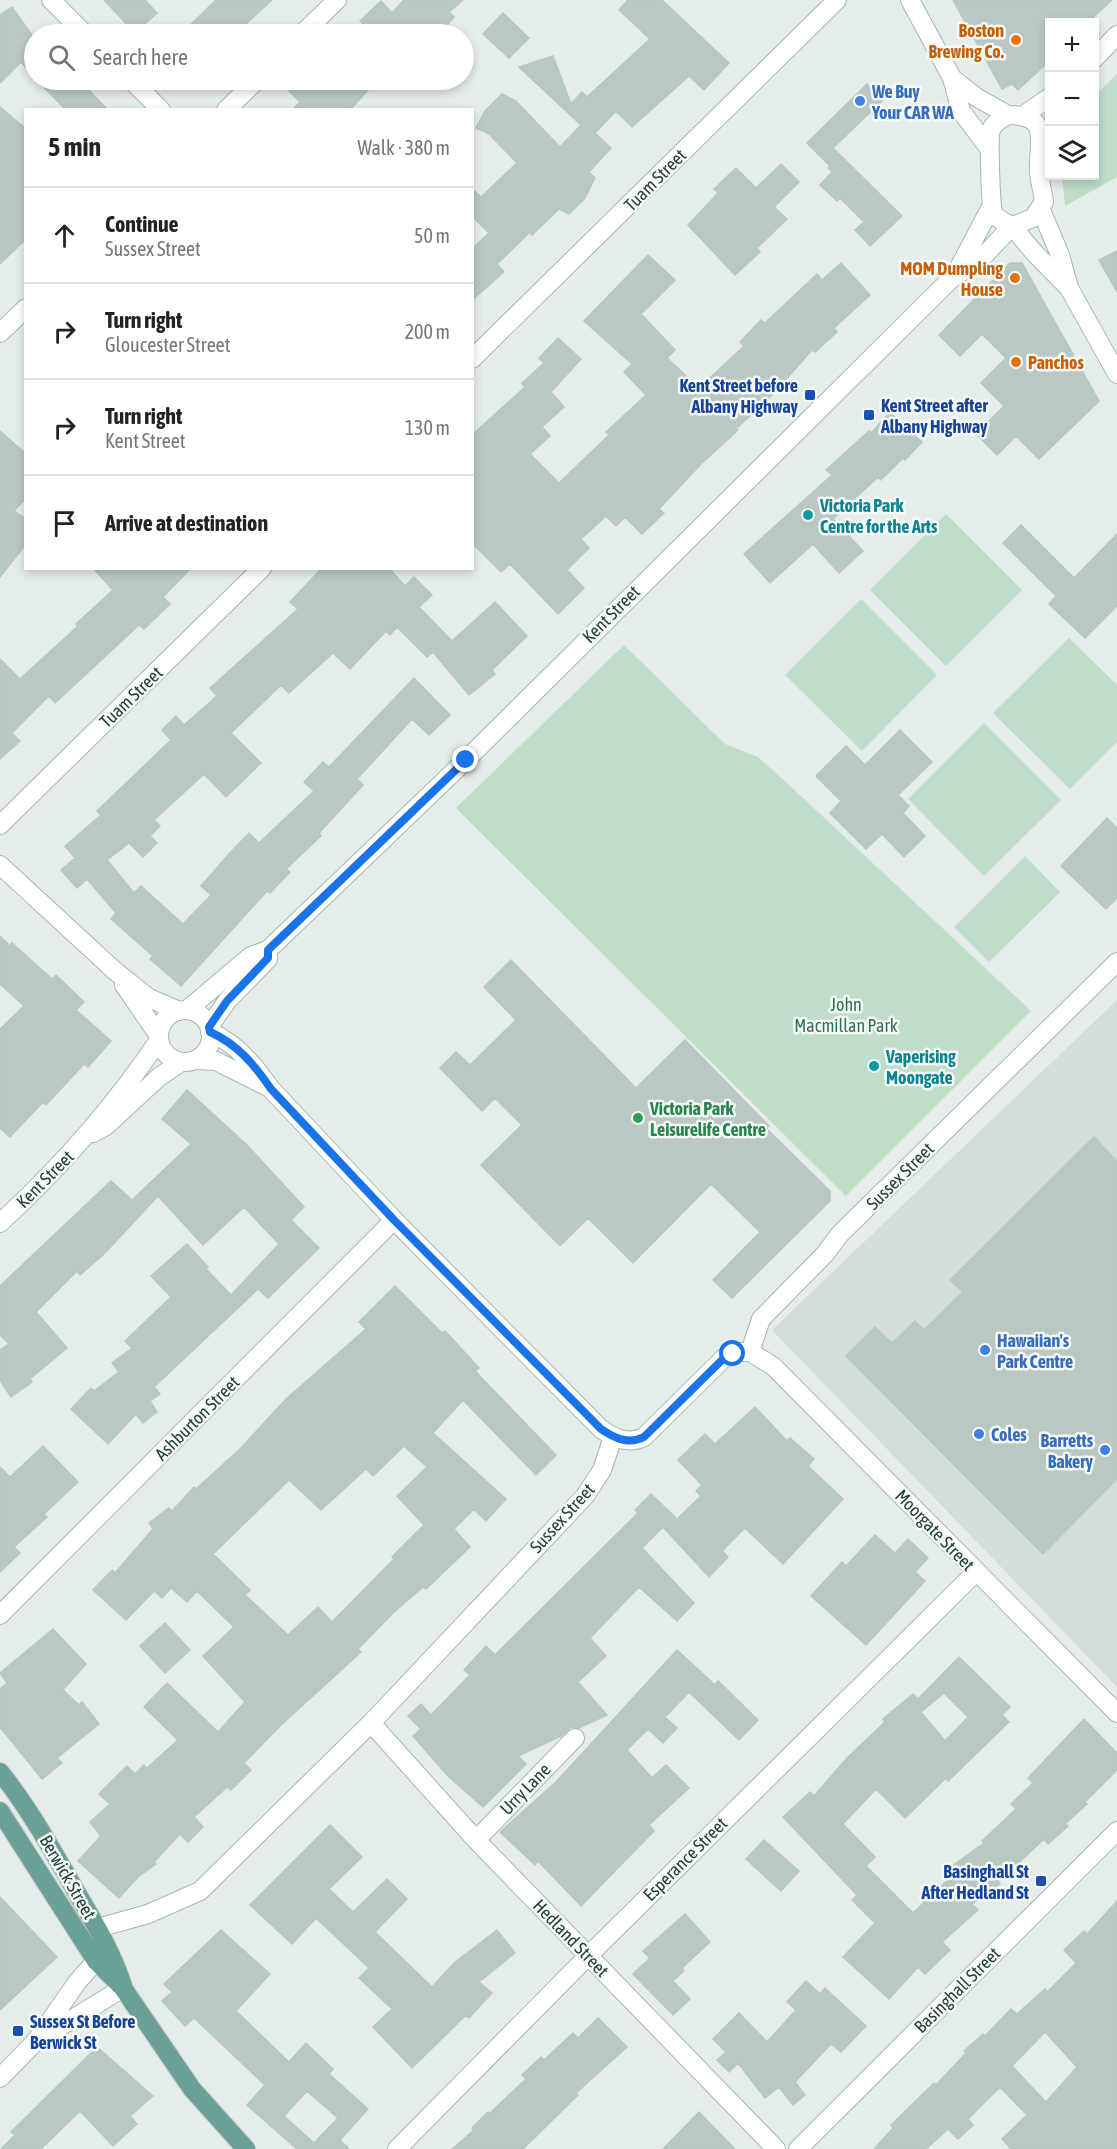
<!DOCTYPE html>
<html lang="en">
<head>
<meta charset="utf-8">
<style>
  :root { --surface:#fff; --page:#f6f6f6; --text:#222; --muted:#767676; --line:#e0e0e0 }
  body { margin:0; font-family:"Asap Condensed",sans-serif; background:var(--page); color:var(--text) }
  .controls { position:absolute; right:18px; top:18px; display:grid; overflow:hidden; border-radius:0px; box-shadow:0 3px 9px #0003 }
  .controls button { width:54px; height:54px; display:grid; place-items:center; padding:0; border:0; border-bottom:2px solid var(--line); background:var(--surface); color:var(--text); font:30px sans-serif }
  .stop { position:absolute; width:18px; height:18px; margin:-14px; border:4px solid #1a73e8; border-radius:50%; background:#fff }
  .stop.end { background:#1a73e8; border-color:#fff; box-shadow:0 2px 6px #0008 }
  .list { margin:0; padding:0; list-style:none }
  h2 { display:flex; justify-content:space-between; align-items:center; height:78px; margin:0; padding:0 24px; font-size:26px }
  h2 small { font-size:20px; font-weight:400; color:var(--muted) }
  .list li { display:grid; grid-template-columns:39px 1fr auto; gap:18px; align-items:center; box-sizing:border-box; height:96px; padding:0 24px; border-top:2px solid var(--line) }
  .list b { display:block; font-size:22px; white-space:nowrap }
  .list p { margin:0; font-size:20px; white-space:nowrap; color:var(--muted) }
  .list em { font-size:20px; font-style:normal; color:var(--muted) }
  .icon { flex:none; width:33px; height:33px; fill:none; stroke:currentColor; stroke-width:2; stroke-linecap:round; stroke-linejoin:round }
  .map { position:relative; flex:none; width:1117px; height:2149px; overflow:hidden }
  .search { position:absolute; background:var(--surface); box-shadow:0 3px 9px #0003; left:24px; top:24px; width:450px; height:66px; display:flex; align-items:center; gap:15px; box-sizing:border-box; padding:0 21px; border-radius:33px; color:var(--muted); font-size:22px }
  .panel { position:absolute; background:var(--surface); box-shadow:0 3px 9px #0003; left:24px; top:108px; width:450px; height:462px; border-radius:0px }
  .map>svg:first-child { display:block }
</style>
</head>
<body>
<div class="map">
<svg width="1117" height="2149" viewBox="0 0 1117 2149">
  <rect width="100%" height="100%" fill="#e5edea"/>
  <path fill="#d3ddd9" d="M1117,1000V1687L772,1330Z"/>
  <path fill="#bfddc9" d="M1117,74V177L1065,206L1062,176H1094L1095,96Z
    M946,514L1022,590L946,666L870,590Z
    M861,599L937,675L862,751L785,675Z
    M1069,638L1117,685V742L1070,789L993,713Z
    M624,645L725,744L758,757L788,784L1031,1011L846,1196L456,808Z
    M984,723L1061,800L984,876L908,799Z
    M1025,856L1060,892L989,962L954,927Z"/>
  <path fill="#bac8c3" stroke="#b7c7c1" stroke-width="1.5" fill-rule="evenodd" d="M104,0H145L157,13L135,33Z
    M216,0H272L235,34H181Z
    M404,0H463L449,12L454,17L439,34H373L360,21L381,1L392,13Z
    M628,0H662L729,63L704,90L689,76L632,127L616,111L595,133L611,148L589,172L595,178L585,198L569,214L559,209L532,235L530,232L497,264L504,272L472,300V249L489,233L472,216V189L481,197L517,163L489,134L476,128L485,111L502,94L516,101L560,147L581,125L519,67L553,56L571,104L582,92L587,97L650,39L619,10Z
    M953,0H1112L1088,22H1050V60L1018,90L1012,84L1002,89Z
    M12,7L34,38V76L21,62L0,83V15Z
    M503,13L529,38L509,58L483,34Z
    M37,80H79L108,110H66Z
    M300,80H377L350,110H292L300,102L289,91Z
    M867,84L883,100L833,148L902,216L870,246L855,230L864,222L840,198L837,201L820,185L832,172L828,168L830,166L807,143Z
    M0,107L26,129V239L0,264Z
    M781,164L799,182L774,207L787,219L757,248L760,252L735,275L688,225L718,193L714,189L736,168L756,188Z
    M1117,251V292L1099,260Z
    M648,255L675,280L641,314L675,350L667,358L699,388L744,346L740,342L761,320L765,323L817,274L822,280L841,263L870,295L834,328L837,332L815,352L812,350L775,392L736,429L738,430L701,464L659,509L664,513L642,534L625,517L616,526L606,516L581,539L589,548L567,570L584,588L558,614L510,564L501,572L472,543V435L525,387L522,383L544,363L539,358L558,338L581,359L551,392L564,407L542,427L550,436L530,454L559,483L609,435L606,432L646,395L624,372L632,364L584,321Z
    M1010,263H1022L1099,401L1039,459L1016,436L997,455L976,434L1004,406L981,383L1006,358L982,334L960,356L939,335Z
    M890,412L922,442L905,460L903,458L881,480L878,477L833,519L863,551L839,573L813,544L770,583L744,554L832,475L826,470L869,431L871,433Z
    M0,431L26,454V498L14,511L26,519V544L0,577Z
    M1021,525L1074,578L1117,534V606L1085,638L1049,604L1056,596L1003,543Z
    M93,568H191L163,597L170,604L144,629L139,625L55,703L49,696L12,733L20,741L0,759V659L20,679L78,626L76,624L113,590Z
    M322,568H389L405,586L414,577L432,595L419,607L452,641L495,602L527,636L492,670L495,674L469,695L433,652L427,657L397,627L390,635L386,631L350,669L333,653L289,693L281,685L231,733L261,763L226,797L204,774L154,820L160,826L150,836L157,843L143,857L129,843L107,860L134,893L141,886L183,924L211,895L201,886L229,854L249,833L259,843L314,791L304,782L323,762L329,767L414,678L450,715L429,735L412,719L357,779L363,785L319,833L321,836L286,869L290,872L270,893L267,891L181,986L150,959L153,956L111,919L116,913L87,879L77,888L61,870L75,858L65,846L101,815L97,811L171,740L162,730L176,716L184,725L217,696L210,688L298,609L290,602Z
    M900,730L932,762L898,795L909,806L903,813L925,836L904,857L882,834L866,849L830,813L841,801L816,776L846,746L865,765Z
    M1107,818L1117,828V898L1106,909L1061,866Z
    M0,936L10,946L12,943L52,979L56,975L84,1002L76,1010L111,1041L88,1067L84,1064L46,1105L43,1102L10,1137L0,1128V1029L24,1006L0,984Z
    M511,960L636,1088L685,1040L769,1126L766,1128L830,1191V1201L732,1298L713,1280L760,1232L711,1184L633,1263L588,1218L560,1246L481,1165L522,1125L495,1098L482,1111L440,1068L456,1052L470,1065L516,1020L484,987Z
    M187,1090L247,1145L304,1207L291,1220L319,1248L268,1298L258,1289L154,1387L160,1394L150,1401L157,1412L143,1423L136,1414L108,1444L71,1409L91,1388L94,1391L119,1372L112,1363L132,1348L125,1341L171,1297L151,1276L187,1244L208,1267L206,1269L231,1295L279,1244L244,1207L203,1245L158,1196L105,1253L80,1275L77,1271L36,1312L67,1348L30,1379L32,1382L11,1397L0,1380V1350L9,1344L0,1335V1286L111,1181L132,1200L191,1144L162,1119Z
    M1094,1137L1117,1161V1479L1043,1554L846,1356L875,1327L892,1343L915,1321L924,1330L963,1292L950,1280Z
    M395,1286L442,1333L445,1331L479,1368L475,1371L556,1455L536,1475L463,1400L433,1433L506,1499L486,1521L474,1509L454,1529L470,1547L426,1589L423,1587L393,1613L358,1649L361,1652L280,1726L244,1763L251,1770L231,1790L227,1787L194,1817L203,1827L188,1842L180,1834L154,1862L156,1864L138,1877L119,1898L78,1861L101,1836L90,1822L110,1804L99,1794L127,1766L135,1774L144,1765L147,1768L178,1740L144,1707L167,1683L218,1732L245,1702L203,1656L234,1627L197,1591L187,1602L171,1588L162,1598L154,1591L126,1620L93,1590L112,1570L115,1573L153,1529L149,1523L169,1508L172,1511L194,1487L196,1489L241,1448L286,1399L366,1329L359,1322ZM404,1446L427,1467L397,1496L424,1525L392,1557L394,1559L332,1622L318,1607L288,1635L245,1595L250,1590L213,1554L289,1480L321,1510L366,1469L373,1476Z
    M755,1407L787,1441L790,1438L814,1459L808,1466L843,1499L783,1564L745,1528L722,1551L728,1557L709,1577L663,1527L642,1548L694,1603L677,1621L639,1587L590,1638L606,1656L578,1682L607,1715L579,1728L571,1727L561,1736L518,1756L526,1764L483,1807L448,1776L413,1736L421,1729L408,1716L421,1704L431,1715L470,1675L464,1670L486,1646L495,1655L638,1513L635,1510L651,1494L677,1519L701,1496L696,1491L702,1485L678,1460L705,1434L715,1444Z
    M43,1446L78,1482L44,1514L47,1517L14,1547L20,1553L0,1572V1467L10,1477Z
    M875,1535L895,1553L908,1539L928,1558L915,1572L925,1581L866,1645L811,1596L842,1562L846,1566Z
    M165,1623L190,1650L165,1673L140,1646Z
    M53,1629L86,1664L63,1690L79,1705L82,1702L99,1724L57,1758L62,1763L42,1779L0,1727V1689L7,1683L0,1673Z
    M677,1650L715,1685L718,1681L758,1720L739,1740L689,1692L665,1717L677,1728L663,1743L648,1729L627,1750L652,1778L666,1765L689,1788L649,1825L654,1831L581,1906L538,1861L535,1865L500,1832L556,1782Z
    M959,1657L1010,1707L1002,1715L1009,1722L948,1781L946,1778L905,1818L876,1789L843,1824L875,1857L866,1866L913,1913L955,1873L951,1867L984,1843L982,1841L1016,1809L1011,1804L1033,1783L1028,1778L1084,1719L1117,1753V1770L1085,1802L1087,1804L1065,1824L1068,1826L1048,1844L1044,1839L998,1882L1000,1884L972,1904L978,1910L942,1942L950,1950L925,1974L918,1967L889,1999L843,1957L875,1923L852,1900L857,1895L783,1817L810,1792L814,1796L847,1758L885,1722L883,1719L913,1694L918,1699ZM944,1693L968,1717L945,1741L921,1712Z
    M330,1825L362,1857L329,1889L353,1912L387,1879L407,1899L375,1932L432,1987L454,1963L497,1930L515,1953L479,1982L492,1993L469,2018L466,2015L412,2068L373,2027L392,2009L359,1978L369,1968L316,1918L292,1944L250,1905Z
    M764,1840L799,1871L781,1891L746,1859Z
    M0,1897L57,1957L0,2010Z
    M1117,1901V2149H1011L1002,2139L1027,2115L1000,2087L968,2119L973,2125L958,2139L948,2129L926,2149H874L893,2128L891,2125L934,2083L936,2085L966,2053L964,2051L983,2034L985,2036L1011,2009L1017,2014L1045,1989L1047,1992L1076,1963L1064,1950L1084,1931L1087,1934ZM1045,2032L1077,2067L1046,2102L1012,2066Z
    M685,1914L710,1942L682,1968L684,1971L673,1981L690,1999L673,2015L633,1974L650,1958L643,1951Z
    M221,1930L270,1974L236,2011L289,2062L306,2043L333,2069L329,2074L368,2109L340,2140L349,2149H297L247,2105L265,2085L194,2018L185,2026L162,2001L172,1992L164,1984ZM307,2091L338,2118L314,2143L284,2116Z
    M806,1981L820,1994L825,1988L866,2026L841,2052L831,2044L795,2082L805,2095L793,2105L779,2087L765,2098L738,2063L729,2072L717,2060L726,2052L713,2039L739,2013L767,2042L796,2010L787,2002Z
    M598,2018L627,2047L576,2093L578,2095L523,2149H452L474,2130L472,2128L488,2112L490,2113L526,2079L522,2075L541,2057L544,2060L573,2033L578,2038Z
    M97,2047L153,2096L130,2116L137,2124L113,2146L80,2111L41,2149H1L15,2135L11,2132Z
    M699,2112L735,2149H663Z"/>
  <g fill="none" stroke-linecap="round" stroke-linejoin="round">
    <defs>
      <path id="street" d="M51,0L85,34
        M302,34L337,0
        M131,80L161,110
        M226,110L257,80
        M0,333L26,308
        M472,359L837,0
        M0,825L262,568
        M0,865L115,971L149,998L179,1011
        M1117,962L840,1234L825,1254L761,1319L750,1352L773,1366L1117,1713
        M124,985L159,1036
        M0,1615L394,1220
        M371,1723L476,1840L776,2149
        M476,1840L575,1738
        M98,1928L148,1914L200,1891L371,1723L585,1496L602,1470L613,1437
        M43,2037L123,1988
        M0,2078L36,2041L78,1981L96,1961
        M397,2149L589,1955L976,1572"/>
      <path id="secondary" d="M910,0L952,78L961,111L988,147
        M1094,59L1117,35
        M952,78L976,97L1008,115
        M1008,115C1053,115 1037,143 1039,173C1040,183 1043,192 1044,202L1033,218L1013,226C1005,223 998,220 993,213C991,209 988,134 991,130C994,122 1001,119 1008,115Z
        M1024,115L1050,97
        M1041,210L1060,255L1069,288L1117,374
        M1013,226C1028,248 1049,268 1068,287
        M954,277L991,207
        M187,1010L251,956L268,950L466,760L953,277L977,263L1012,226
        M159 1036a26 26 0 1 1 52 0a26 26 0 1 1-52 0Z
        M209,1027L227,1001L268,959V950
        M210,1032C237,1044 254,1065 271,1089L394,1220L601,1429C614,1438 628,1445 644,1437L724,1358L736,1352H750
        M195,1060L216,1061L266,1086
        M93,1133L106,1126L159,1077L181,1062
        M0,1223C61,1167 113,1108 159,1040
        M798,2149L1117,1831"/>
      <path id="primary" d="M0,1772C29,1808 51,1848 74,1888C93,1921 111,1949 123,1986
        M0,1811L96,1961L123,1988L192,2089L246,2149"/>
    </defs>
    <use href="#street" stroke="#a7b5b1" stroke-width="20"/>
    <use href="#secondary" stroke="#a3b8b3" stroke-width="20"/>
    <use href="#primary" stroke="#c2c9c8" stroke-width="20"/>
    <use href="#street" stroke="#fff" stroke-width="18"/>
    <use href="#secondary" stroke="#fff" stroke-width="18"/>
    <use href="#primary" stroke="#6ba097" stroke-width="18"/>
  </g>
  <g fill="none" stroke-linecap="round" stroke-linejoin="round">
    <path stroke="#1a73e8" stroke-width="8" d="M466,760L268,950V958L227,1001L209,1027L210,1032C237,1044 254,1064 271,1089L394,1220L601,1429C614,1438 628,1445 644,1437L724,1358L733,1354"/>
  </g>
  <g fill="#e8710a" stroke="#f5faf8" stroke-width="2">
    <circle cx="1016" cy="40" r="6"/>
    <circle cx="1015" cy="278" r="6"/>
    <circle cx="1016" cy="362" r="6"/>
  </g>
  <g fill="#3f7fe0" stroke="#f5faf8" stroke-width="2">
    <circle cx="860" cy="101" r="6"/>
    <circle cx="985" cy="1350" r="6"/>
    <circle cx="979" cy="1434" r="6"/>
    <circle cx="1105" cy="1450" r="6"/>
  </g>
  <g fill="#1a4fb4" stroke="#f5faf8" stroke-width="2">
    <rect x="804" y="389" width="12" height="12" rx="3"/>
    <rect x="863" y="409" width="12" height="12" rx="3"/>
    <rect x="1035" y="1875" width="12" height="12" rx="3"/>
    <rect x="12" y="2025" width="12" height="12" rx="3"/>
  </g>
  <g fill="#0f9aa8" stroke="#f5faf8" stroke-width="2">
    <circle cx="808" cy="515" r="6"/>
    <circle cx="874" cy="1066" r="6"/>
  </g>
  <circle fill="#2e9e5b" stroke="#f5faf8" stroke-width="2" cx="638" cy="1118" r="6"/>
  <g text-anchor="middle" dominant-baseline="central" stroke-width="5" stroke-linejoin="round" paint-order="stroke">
    <g font-size="18" font-weight="bold" fill="#c56008" stroke="#f5faf8" text-anchor="end">
      <text x="1004" y="30">Boston<tspan x="1004" dy="21">Brewing Co.</tspan></text>
      <text x="1003" y="268">MOM Dumpling<tspan x="1003" dy="21">House</tspan></text>
      <text x="1028" y="362" text-anchor="start">Panchos</text>
    </g>
    <g font-size="18" font-weight="bold" fill="#366cbe" stroke="#f5faf8" text-anchor="start">
      <text x="872" y="91">We Buy<tspan x="872" dy="21">Your CAR WA</tspan></text>
      <text x="997" y="1340">Hawaiian's<tspan x="997" dy="21">Park Centre</tspan></text>
      <text x="991" y="1434">Coles</text>
      <text x="1093" y="1440" text-anchor="end">Barretts<tspan x="1093" dy="21">Bakery</tspan></text>
    </g>
    <g font-size="18" fill="#243e39" stroke="#f5faf8">
      <text transform="translate(655 180) rotate(-45)">Tuam Street</text>
      <text transform="translate(611 614) rotate(-45)">Kent Street</text>
      <text transform="translate(131 697) rotate(-44)">Tuam Street</text>
      <text transform="translate(900 1176) rotate(-45)">Sussex Street</text>
      <text transform="translate(45 1179) rotate(-45)">Kent Street</text>
      <text transform="translate(197 1418) rotate(-45)">Ashburton Street</text>
      <text transform="translate(562 1518) rotate(-48)">Sussex Street</text>
      <text transform="translate(935 1530) rotate(46)">Moorgate Street</text>
      <text transform="translate(525 1789) rotate(-46)">Urry Lane</text>
      <text transform="translate(685 1859) rotate(-45)">Esperance Street</text>
      <text transform="translate(68 1877) rotate(60)">Berwick Street</text>
      <text transform="translate(571 1938) rotate(46)">Hedland Street</text>
      <text transform="translate(957 1990) rotate(-45)">Basinghall Street</text>
    </g>
    <g font-size="18" font-weight="bold" fill="#164399" stroke="#f5faf8" text-anchor="end">
      <text x="798" y="385">Kent Street before<tspan x="798" dy="21">Albany Highway</tspan></text>
      <text x="881" y="405" text-anchor="start">Kent Street after<tspan x="881" dy="21">Albany Highway</tspan></text>
      <text x="1029" y="1871">Basinghall St<tspan x="1029" dy="21">After Hedland St</tspan></text>
      <text x="30" y="2021" text-anchor="start">Sussex St Before<tspan x="30" dy="21">Berwick St</tspan></text>
    </g>
    <g font-size="18" font-weight="bold" fill="#0d838f" stroke="#f5faf8" text-anchor="start">
      <text x="820" y="505">Victoria Park<tspan x="820" dy="21">Centre for the Arts</tspan></text>
      <text x="886" y="1056">Vaperising<tspan x="886" dy="21">Moongate</tspan></text>
    </g>
    <g font-size="18" fill="#307350" stroke="#f5faf8">
      <text x="846" y="1004">John<tspan x="846" dy="21">Macmillan Park</tspan></text>
    </g>
    <g font-size="18" font-weight="bold" fill="#27864d" stroke="#f5faf8" text-anchor="start">
      <text x="650" y="1108">Victoria Park<tspan x="650" dy="21">Leisurelife Centre</tspan></text>
    </g>
  </g>
</svg>
<div class="controls">
<button>+</button>
<button>−</button>
<button><svg class="icon" aria-label="layers" viewBox="0 0 24 24"><path d="M12 4l9 5-9 5-9-5zM3 14l9 5 9-5"/></svg></button>
</div>
<div class="stop" style="left:733px;top:1354px"></div>
<div class="stop end" style="left:466px;top:760px"></div>
<div class="search"><svg class="icon" aria-label="search" viewBox="0 0 24 24"><circle cx="10" cy="10" r="6"/><path d="M15 15l6 6"/></svg>Search here</div>
<section class="panel">
<h2>5 min<small>Walk · 380 m</small></h2>
<ul class="list">
<li><svg class="icon" aria-label="ahead" viewBox="0 0 24 24"><path d="M12 20V5M6 11l6-6 6 6"/></svg><div><b>Continue</b><p>Sussex Street</p></div><em>50 m</em></li>
<li><svg class="icon" aria-label="right" viewBox="0 0 24 24"><path d="M7 20v-9h11M14 6l5 5-5 5"/></svg><div><b>Turn right</b><p>Gloucester Street</p></div><em>200 m</em></li>
<li><svg class="icon" aria-label="right" viewBox="0 0 24 24"><path d="M7 20v-9h11M14 6l5 5-5 5"/></svg><div><b>Turn right</b><p>Kent Street</p></div><em>130 m</em></li>
<li><svg class="icon" aria-label="arrive" viewBox="0 0 24 24"><path d="M6 21V4h12l-3 4 3 4H6"/></svg><div><b>Arrive at destination</b></div></li>
</ul>
</section>
</div>
</body>
</html>
